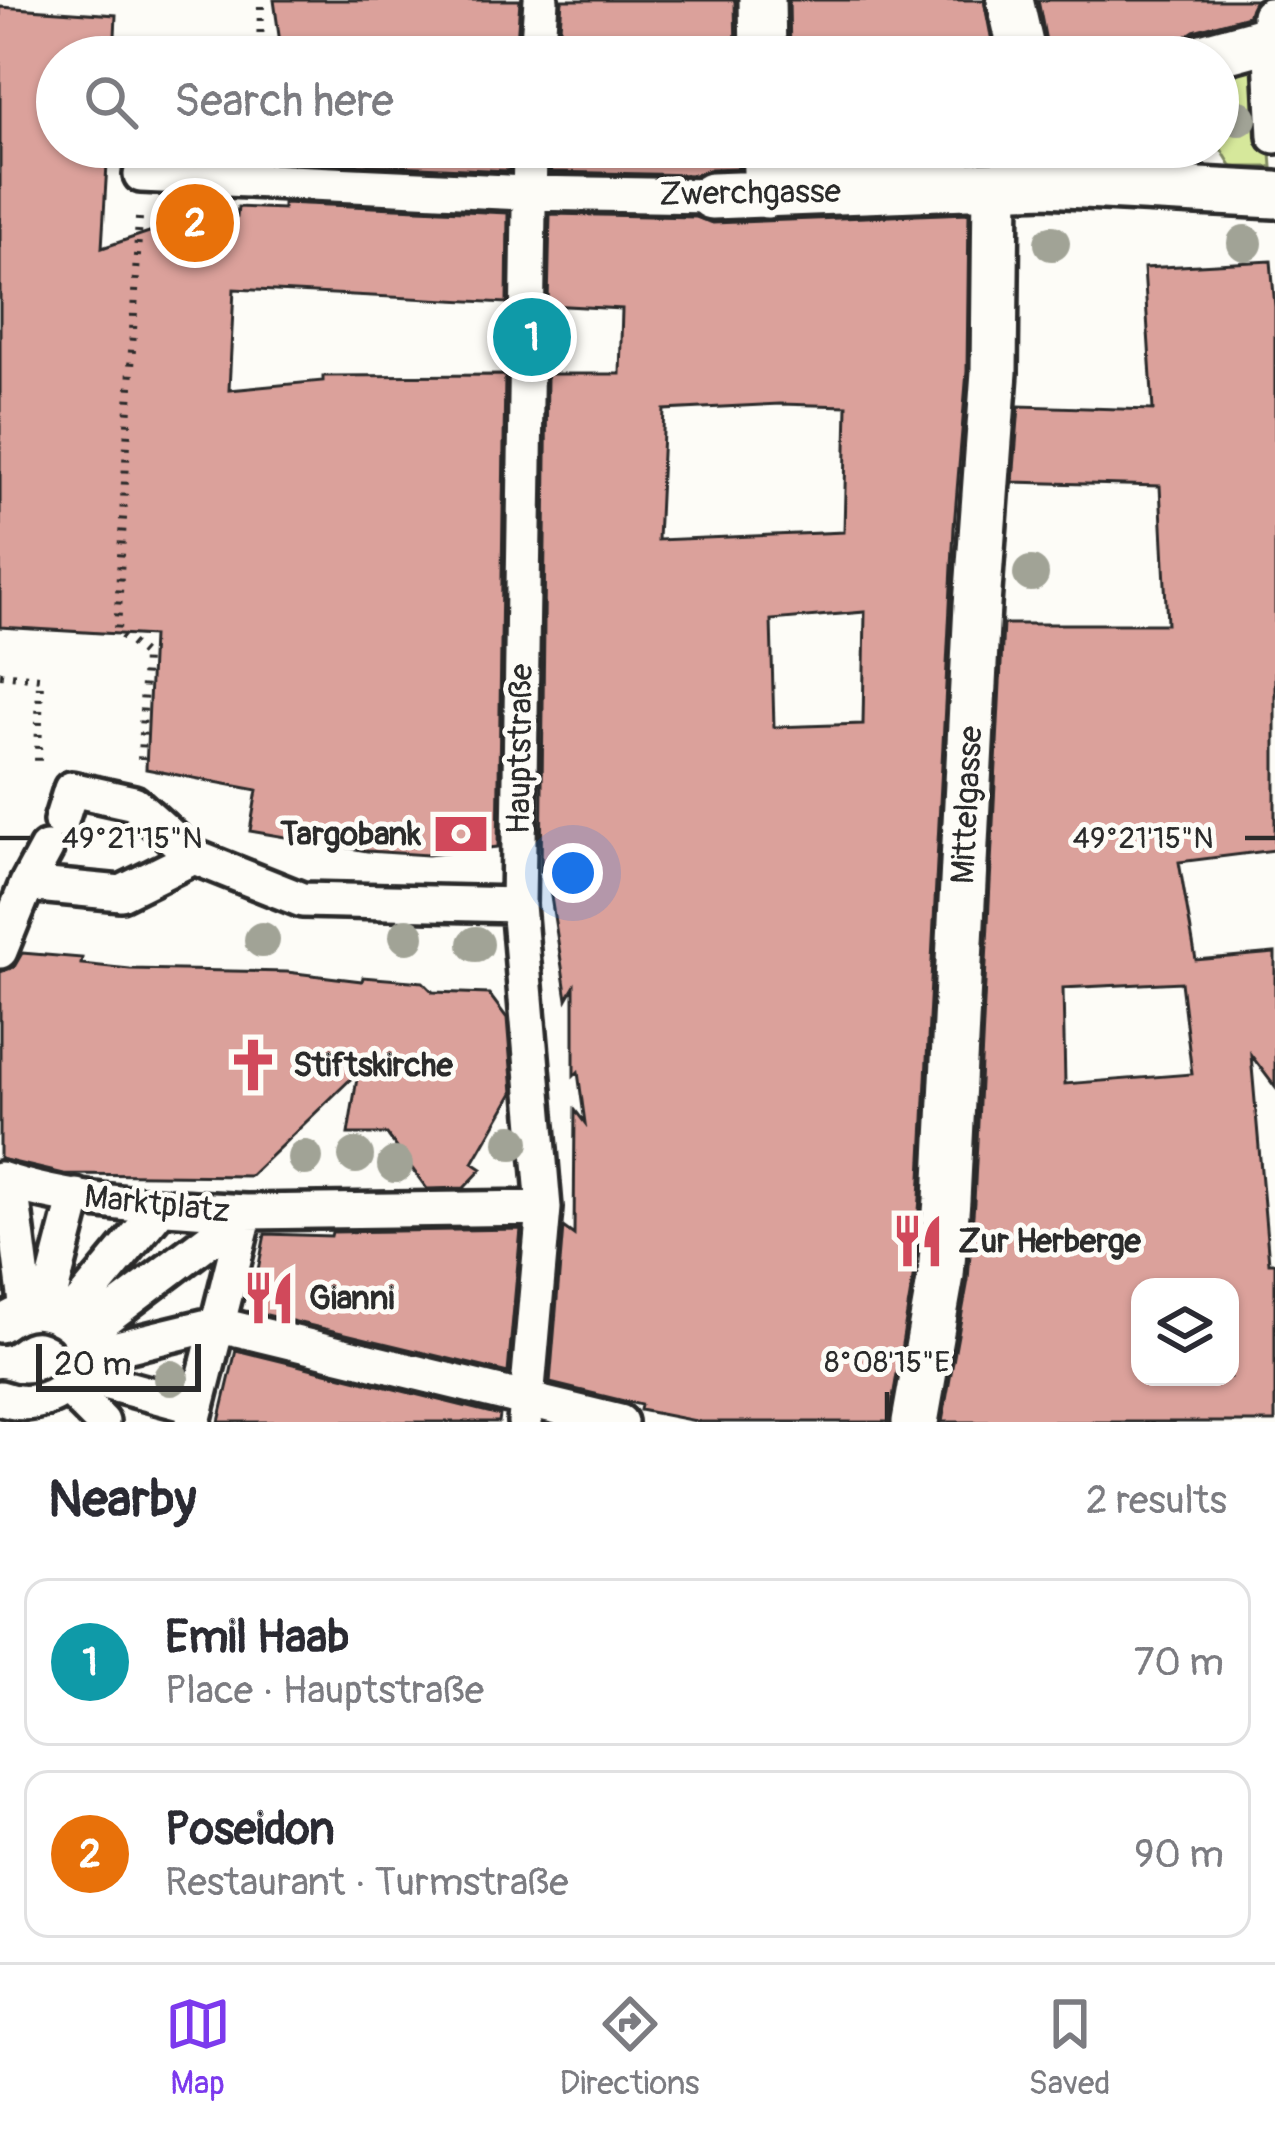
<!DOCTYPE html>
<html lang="en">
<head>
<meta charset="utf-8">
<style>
  :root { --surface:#fff; --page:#f7f7f7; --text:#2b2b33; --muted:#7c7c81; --line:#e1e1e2; --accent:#7c3aed }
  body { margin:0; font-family:Pangolin,sans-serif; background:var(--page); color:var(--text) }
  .controls { position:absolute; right:36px; bottom:36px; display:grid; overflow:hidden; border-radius:24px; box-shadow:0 3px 9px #0004 }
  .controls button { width:108px; height:108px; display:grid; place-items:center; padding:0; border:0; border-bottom:3px solid var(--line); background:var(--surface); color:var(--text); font:60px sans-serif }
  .scale { position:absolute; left:36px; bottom:30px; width:165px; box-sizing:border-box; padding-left:12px; border:6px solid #2b2b2b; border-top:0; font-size:33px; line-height:42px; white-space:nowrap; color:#2b2b2b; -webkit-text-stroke:9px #fdfcf7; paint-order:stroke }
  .you { position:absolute; left:573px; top:873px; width:42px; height:42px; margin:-30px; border:9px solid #fff; border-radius:50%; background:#1a73e8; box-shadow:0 0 0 18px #1a73e833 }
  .badge { display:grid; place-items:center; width:78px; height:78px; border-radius:50%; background:var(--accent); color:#fff; font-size:39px; font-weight:700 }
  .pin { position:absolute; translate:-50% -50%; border:6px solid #fff; box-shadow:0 3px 12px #0006 }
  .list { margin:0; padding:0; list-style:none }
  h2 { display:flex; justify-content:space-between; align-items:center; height:156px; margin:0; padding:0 48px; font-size:51px }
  h2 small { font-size:39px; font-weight:400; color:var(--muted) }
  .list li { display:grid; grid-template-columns:78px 1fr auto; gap:36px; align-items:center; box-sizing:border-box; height:168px; margin:0 24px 24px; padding:0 24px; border:3px solid var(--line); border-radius:24px }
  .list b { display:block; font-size:45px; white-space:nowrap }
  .list p { margin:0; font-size:39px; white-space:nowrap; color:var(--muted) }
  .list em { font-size:39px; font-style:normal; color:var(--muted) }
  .icon { flex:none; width:66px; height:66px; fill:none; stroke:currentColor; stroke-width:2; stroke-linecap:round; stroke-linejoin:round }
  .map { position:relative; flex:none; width:1275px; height:1422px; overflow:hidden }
  .search { position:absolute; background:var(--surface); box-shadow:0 3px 9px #0004; left:36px; right:36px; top:36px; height:132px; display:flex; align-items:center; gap:30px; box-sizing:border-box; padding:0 42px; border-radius:66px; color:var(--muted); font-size:45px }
  .sheet { height:540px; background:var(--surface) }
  nav { display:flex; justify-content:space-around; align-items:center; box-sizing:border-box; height:168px; border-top:3px solid var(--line); background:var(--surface); font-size:33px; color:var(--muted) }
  nav a { display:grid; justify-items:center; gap:6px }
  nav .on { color:var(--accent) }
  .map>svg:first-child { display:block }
</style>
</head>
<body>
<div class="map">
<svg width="1275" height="1422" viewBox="0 0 1275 1422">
  <rect width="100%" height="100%" fill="#fdfcf7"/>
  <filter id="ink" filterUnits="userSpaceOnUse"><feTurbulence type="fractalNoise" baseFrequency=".00833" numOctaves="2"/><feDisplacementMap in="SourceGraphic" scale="24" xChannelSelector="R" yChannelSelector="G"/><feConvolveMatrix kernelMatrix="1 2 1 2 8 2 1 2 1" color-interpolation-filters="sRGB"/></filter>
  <g filter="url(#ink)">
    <path fill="#d6e89b" stroke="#808a63" stroke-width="3" d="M1263,48L1272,167H1232L1218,144V61Z"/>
    <path fill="#dba19b" stroke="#2b2b2b" stroke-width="3" fill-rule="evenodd" d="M274,0H520L516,57H282Z
      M562,0H735L736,57H558Z
      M789,0H984L995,57H790Z
      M1038,0H1255L1248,16L1194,31L1182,39L1176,51L1161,57H1049Z
      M0,7L116,15L114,57H57V147H108L102,248L202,214L237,217L238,207L283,209V203L508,213L507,303L234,289L229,390L323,381V376L505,375L498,847L428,855L367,851L250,831L257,790L146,769L152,636L0,627Z
      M284,147H509V171L284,161Z
      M551,147H738L739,168L711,169L696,175L551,172Z
      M792,147H959L963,159L793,166Z
      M969,213L967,371L954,527L920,1198L914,1272L889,1422H701L640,1410L641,1405L550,1383L563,1227L574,1235L575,1110L585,1123L578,1072L574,1076V987L567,999L547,871H541L547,374H620L622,309L548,305L550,214L696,217L713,223ZM780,404L847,406L844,532L658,540L664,410ZM865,612L863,724L774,727L771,620Z
      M1271,261L1275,307V850L1179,862L1196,960L1275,953V1087L1251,1055L1269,1263H1275V1422H942L968,1280L974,1202L1003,624H1167L1160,486L1013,482L1019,406L1153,410L1144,268ZM1181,982L1192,1074L1065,1084L1063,988ZM1140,1287H1230V1377H1140Z
      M22,953L82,958L81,964L130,969L287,972L362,981L363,977L423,982L433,992L489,994L507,1018L513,1093L473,1163L482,1169L464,1188L427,1189L387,1134H348L358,1072L250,1176L64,1174L0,1159V972L14,967Z
      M521,1229L508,1373L250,1311L265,1234L331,1236L332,1232Z
      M236,1350L500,1415L499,1422H219Z"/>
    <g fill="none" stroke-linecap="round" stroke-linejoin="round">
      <defs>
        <path id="pedestrian" d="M1269,15L1275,136
          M537,57L541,0
          M141,175L526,193L712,196
          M61,821L71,789L134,803L194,857L302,900L518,905
          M27,884L121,893L194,857
          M0,951L27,884L46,849
          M0,1179C77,1205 165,1207 246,1212L193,1422
          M14,1184L12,1192L27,1311
          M46,1312L76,1196
          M66,1321L161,1207
          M0,1325C16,1312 34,1307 54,1315C122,1344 62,1422 0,1398
          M79,1338L246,1212L544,1208
          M84,1356L216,1324L620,1422
          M82,1376L197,1407
          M73,1393L102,1422
          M525,1422L544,1208L518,905L530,147"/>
        <path id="minor" d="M762,0L763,57
          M1010,0L1023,57
          M1202,57L1268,39
          M765,147L767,195
          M712,196L1046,183L1275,195
          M915,1422L941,1275L947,1200L977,605L994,372L996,186"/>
      </defs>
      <use href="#pedestrian" stroke="#2b2b2b" stroke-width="42"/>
      <use href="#minor" stroke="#2b2b2b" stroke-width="54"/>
      <path stroke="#2b2b2b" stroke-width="8" stroke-dasharray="3 9" stroke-linecap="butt" d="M260,57L261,0
        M139,218L117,631L145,655L141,759
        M0,674L40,678L38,761"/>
      <use href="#pedestrian" stroke="#fdfcf7" stroke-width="33"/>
      <use href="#minor" stroke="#fdfcf7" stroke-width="45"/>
    </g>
    <g fill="#a1a396">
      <circle cx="1239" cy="118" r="18"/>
      <circle cx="1052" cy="243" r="18"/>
      <circle cx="1245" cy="243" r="18"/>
      <circle cx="1031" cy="574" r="18"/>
      <circle cx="407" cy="936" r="18"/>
      <circle cx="262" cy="940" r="18"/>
      <circle cx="476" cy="944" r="18"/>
      <circle cx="512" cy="1142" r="18"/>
      <circle cx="356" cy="1156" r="18"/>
      <circle cx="305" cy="1158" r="18"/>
      <circle cx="395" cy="1165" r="18"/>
      <circle cx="171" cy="1378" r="18"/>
    </g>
  </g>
  <path fill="none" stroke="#2b2b2b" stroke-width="4.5" d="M0,838H30M1245,838H1275M887,1392V1422"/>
  <defs>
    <symbol id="bank-bare" viewBox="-9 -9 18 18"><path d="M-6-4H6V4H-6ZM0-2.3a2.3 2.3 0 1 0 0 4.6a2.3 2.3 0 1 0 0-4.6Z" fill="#d1495b" stroke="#fdfcf7" stroke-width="2.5" paint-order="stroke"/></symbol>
    <symbol id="church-bare" viewBox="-9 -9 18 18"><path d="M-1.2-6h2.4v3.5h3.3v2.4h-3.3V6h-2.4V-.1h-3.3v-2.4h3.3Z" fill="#d1495b" stroke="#fdfcf7" stroke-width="2.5" paint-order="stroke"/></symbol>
    <symbol id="restaurant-bare" viewBox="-9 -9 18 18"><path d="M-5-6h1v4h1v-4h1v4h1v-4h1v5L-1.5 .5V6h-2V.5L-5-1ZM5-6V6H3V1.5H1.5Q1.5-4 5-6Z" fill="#d1495b" stroke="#fdfcf7" stroke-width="2.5" paint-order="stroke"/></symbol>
  </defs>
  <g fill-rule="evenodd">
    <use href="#bank-bare" x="423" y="796" width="76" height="76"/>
    <use href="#church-bare" x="215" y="1027" width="76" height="76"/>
    <use href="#restaurant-bare" x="880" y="1203" width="76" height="76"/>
    <use href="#restaurant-bare" x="231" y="1260" width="76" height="76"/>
  </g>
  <g text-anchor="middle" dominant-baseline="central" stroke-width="10" stroke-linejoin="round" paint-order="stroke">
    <g font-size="33" fill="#2b2b2b" stroke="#fdfcf7">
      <text transform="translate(750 193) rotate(-1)">Zwerchgasse</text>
      <text transform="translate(520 749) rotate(-89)">Hauptstraße</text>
      <text transform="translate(967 805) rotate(-87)">Mittelgasse</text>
      <text transform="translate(157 1204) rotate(6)">Marktplatz</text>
    </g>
    <g font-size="33" font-weight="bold" fill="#2b2b2b" stroke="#fdfcf7" text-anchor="start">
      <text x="421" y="834" text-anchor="end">Targobank</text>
      <text x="293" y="1065">Stiftskirche</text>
      <text x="958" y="1241">Zur Herberge</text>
      <text x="309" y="1298">Gianni</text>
    </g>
  </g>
  <g font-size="30" text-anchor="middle" fill="#2b2b2b" stroke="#fdfcf7" stroke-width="10" stroke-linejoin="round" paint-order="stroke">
    <text x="132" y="848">49°21'15"N</text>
    <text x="1143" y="848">49°21'15"N</text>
    <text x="887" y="1372">8°08'15"E</text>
  </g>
</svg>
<div class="controls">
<button><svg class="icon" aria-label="layers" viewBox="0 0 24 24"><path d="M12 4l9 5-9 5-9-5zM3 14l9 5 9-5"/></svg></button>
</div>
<div class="scale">20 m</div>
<div class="you"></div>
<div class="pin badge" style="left:532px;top:337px;background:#0f9aa8">1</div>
<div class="pin badge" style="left:195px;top:223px;background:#e8710a">2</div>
<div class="search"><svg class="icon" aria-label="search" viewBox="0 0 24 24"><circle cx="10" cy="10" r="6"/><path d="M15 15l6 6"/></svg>Search here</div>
</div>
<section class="sheet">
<h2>Nearby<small>2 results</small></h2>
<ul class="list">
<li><span class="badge" style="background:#0f9aa8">1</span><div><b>Emil Haab</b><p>Place · Hauptstraße</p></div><em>70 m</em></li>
<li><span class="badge" style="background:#e8710a">2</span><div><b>Poseidon</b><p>Restaurant · Turmstraße</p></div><em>90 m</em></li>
</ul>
</section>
<nav>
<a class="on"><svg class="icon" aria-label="map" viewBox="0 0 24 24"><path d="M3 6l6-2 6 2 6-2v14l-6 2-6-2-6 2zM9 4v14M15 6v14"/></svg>Map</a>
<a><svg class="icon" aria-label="directions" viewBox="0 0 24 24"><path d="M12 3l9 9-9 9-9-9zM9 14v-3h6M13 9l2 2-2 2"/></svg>Directions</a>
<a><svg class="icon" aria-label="saved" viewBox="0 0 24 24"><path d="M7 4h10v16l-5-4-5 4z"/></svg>Saved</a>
</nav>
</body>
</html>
